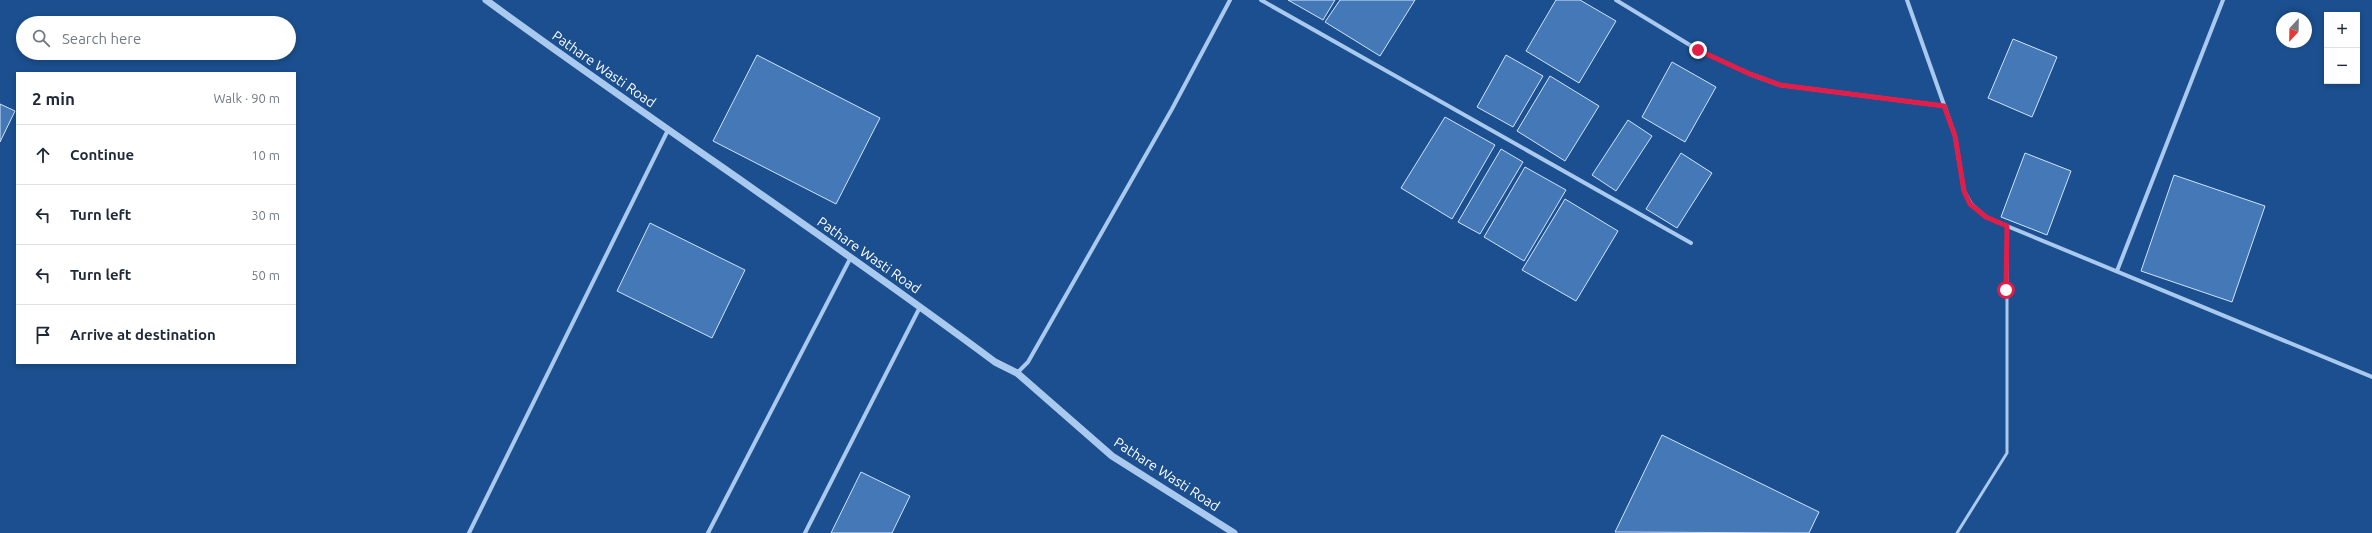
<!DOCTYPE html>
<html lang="en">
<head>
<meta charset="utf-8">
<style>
  :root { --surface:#fff; --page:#f2f2f3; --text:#1f2937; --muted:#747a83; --line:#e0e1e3 }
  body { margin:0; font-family:Ubuntu,sans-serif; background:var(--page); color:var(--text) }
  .controls { position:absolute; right:12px; top:12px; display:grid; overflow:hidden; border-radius:0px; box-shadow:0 2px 6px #0003 }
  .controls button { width:36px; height:36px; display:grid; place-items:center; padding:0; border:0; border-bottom:1px solid var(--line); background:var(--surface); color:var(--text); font:20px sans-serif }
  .compass { position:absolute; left:2276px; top:12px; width:36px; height:36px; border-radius:50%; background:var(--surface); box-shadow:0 2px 6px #0003; rotate:202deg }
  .stop { position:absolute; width:12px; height:12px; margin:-9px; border:3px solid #e11d48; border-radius:50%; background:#fff }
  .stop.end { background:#e11d48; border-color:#fff; box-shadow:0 1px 4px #0008 }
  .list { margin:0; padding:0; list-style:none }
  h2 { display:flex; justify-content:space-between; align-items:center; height:52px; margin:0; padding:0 16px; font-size:17px }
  h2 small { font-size:13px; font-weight:400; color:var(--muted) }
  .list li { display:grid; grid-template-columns:26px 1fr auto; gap:12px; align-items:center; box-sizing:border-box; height:60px; padding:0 16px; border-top:1px solid var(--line) }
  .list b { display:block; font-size:15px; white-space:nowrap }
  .list em { font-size:13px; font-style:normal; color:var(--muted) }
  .icon { flex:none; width:22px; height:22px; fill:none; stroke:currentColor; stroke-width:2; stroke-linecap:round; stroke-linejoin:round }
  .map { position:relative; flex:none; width:2372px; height:533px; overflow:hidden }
  .search { position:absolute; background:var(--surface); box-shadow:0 2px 6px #0003; left:16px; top:16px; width:280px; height:44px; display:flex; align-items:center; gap:10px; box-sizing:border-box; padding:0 14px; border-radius:22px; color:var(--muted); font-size:15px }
  .panel { position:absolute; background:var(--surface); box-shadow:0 2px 6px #0003; left:16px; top:72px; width:280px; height:292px; border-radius:0px }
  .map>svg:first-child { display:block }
</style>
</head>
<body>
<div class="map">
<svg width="2372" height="533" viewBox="0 0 2372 533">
  <rect width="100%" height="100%" fill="#1b4f8f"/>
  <path fill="#4478b7" stroke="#cfe3fa" d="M1288,0H1335L1323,20Z
    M1340,0H1415L1380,56L1325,22Z
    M1556,0H1580L1616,21L1579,83L1526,51Z
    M2013,39L2057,57L2032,117L1988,98Z
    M757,55L880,118L836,204L713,141Z
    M1506,55L1543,76L1513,127L1477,107Z
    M1672,62L1716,87L1685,142L1642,117Z
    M1550,76L1599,106L1565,161L1517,131Z
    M0,104L15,111L0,142Z
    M1445,117L1495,145L1452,219L1401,188Z
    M1628,120L1652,136L1616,191L1592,175Z
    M1501,149L1523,162L1480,234L1458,222Z
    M1681,153L1712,173L1677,228L1646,209Z
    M2025,153L2071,171L2047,235L2001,217Z
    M1525,167L1566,190L1524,261L1484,237Z
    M2174,175L2265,206L2232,302L2141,271Z
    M1565,199L1618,231L1576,301L1522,270Z
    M650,223L745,270L712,338L617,291Z
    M1662,435L1819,512L1809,533L1615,532Z
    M861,472L910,496L892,533H831Z"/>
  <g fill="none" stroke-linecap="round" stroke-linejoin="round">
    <path stroke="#a9c9ee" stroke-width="3" d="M1957,533L2007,453V226"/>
    <path stroke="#a9c9ee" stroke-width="4" d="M1261,0L1691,243
      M1616,0L1698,50L1750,74L1780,85L1944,106
      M1907,0L1955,136L1964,191L1971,204L1986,217L2007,226L2372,377
      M2117,271L2223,0
      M1017,373L1028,362L1172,109L1230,0
      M469,533L668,130
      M708,533L851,257
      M805,533L920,307"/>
    <path stroke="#a9c9ee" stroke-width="7" d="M486,0C654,123 828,237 995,362L1017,373L1112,456L1234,533"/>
  </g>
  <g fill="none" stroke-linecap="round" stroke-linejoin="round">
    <path stroke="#e11d48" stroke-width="5" d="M1698,50L1750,74L1780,85L1944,106L1955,136L1964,191L1970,204L1986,217L2007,226L2006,290"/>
  </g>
  <g text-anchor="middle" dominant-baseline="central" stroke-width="3.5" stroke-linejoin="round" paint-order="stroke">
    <g font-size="14" fill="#fff" stroke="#1b4f8f">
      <text transform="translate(604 69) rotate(35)">Pathare Wasti Road</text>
      <text transform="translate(869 255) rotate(35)">Pathare Wasti Road</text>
      <text transform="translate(1167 474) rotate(33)">Pathare Wasti Road</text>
    </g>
  </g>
</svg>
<div class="controls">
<button>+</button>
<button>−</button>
</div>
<svg class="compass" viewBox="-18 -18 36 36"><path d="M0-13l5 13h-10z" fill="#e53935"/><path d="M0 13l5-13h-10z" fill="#747a83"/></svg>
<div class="stop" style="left:2006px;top:290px"></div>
<div class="stop end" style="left:1698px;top:50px"></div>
<div class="search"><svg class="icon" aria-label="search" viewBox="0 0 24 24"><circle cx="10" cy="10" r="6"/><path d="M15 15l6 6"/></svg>Search here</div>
<section class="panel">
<h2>2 min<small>Walk · 90 m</small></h2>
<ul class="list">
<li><svg class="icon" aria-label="ahead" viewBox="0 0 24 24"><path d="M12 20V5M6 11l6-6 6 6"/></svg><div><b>Continue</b></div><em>10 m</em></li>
<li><svg class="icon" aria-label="left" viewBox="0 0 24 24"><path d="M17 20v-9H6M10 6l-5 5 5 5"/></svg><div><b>Turn left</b></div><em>30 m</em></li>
<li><svg class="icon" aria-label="left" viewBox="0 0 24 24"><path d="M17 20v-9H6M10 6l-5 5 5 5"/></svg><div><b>Turn left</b></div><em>50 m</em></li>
<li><svg class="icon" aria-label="arrive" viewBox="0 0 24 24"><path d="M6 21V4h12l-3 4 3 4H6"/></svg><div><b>Arrive at destination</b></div></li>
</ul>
</section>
</div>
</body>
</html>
